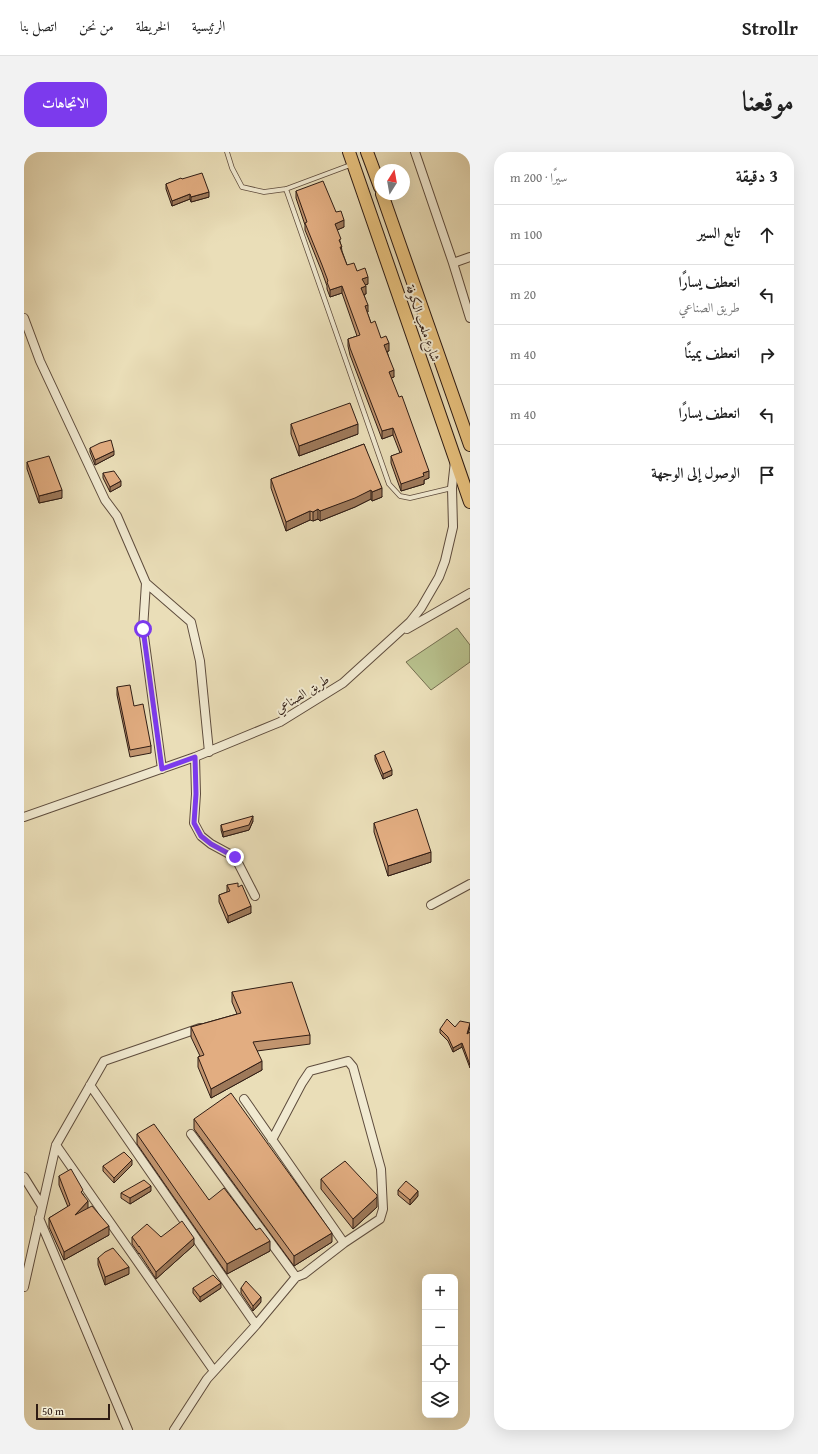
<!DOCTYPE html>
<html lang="ar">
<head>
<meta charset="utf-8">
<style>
  :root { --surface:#fff; --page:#f2f2f2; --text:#222; --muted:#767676; --line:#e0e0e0; --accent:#7c3aed }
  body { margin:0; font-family:"Gentium Book Plus",Amiri,serif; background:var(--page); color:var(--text); direction:rtl }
  .controls { position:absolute; right:12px; bottom:12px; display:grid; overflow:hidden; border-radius:8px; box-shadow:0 4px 16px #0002 }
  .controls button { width:36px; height:36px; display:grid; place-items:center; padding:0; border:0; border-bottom:1px solid var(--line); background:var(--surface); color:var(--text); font:20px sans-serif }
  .compass { position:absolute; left:350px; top:12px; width:36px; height:36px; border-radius:50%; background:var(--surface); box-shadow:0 4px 16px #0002; rotate:11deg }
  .scale { position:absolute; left:12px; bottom:10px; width:74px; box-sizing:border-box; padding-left:4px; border:2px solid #2f1c14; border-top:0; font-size:11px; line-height:14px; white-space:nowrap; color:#2f1c14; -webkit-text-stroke:3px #f1ead1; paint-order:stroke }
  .stop { position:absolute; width:12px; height:12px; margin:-9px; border:3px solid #7c3aed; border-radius:50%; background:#fff }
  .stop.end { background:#7c3aed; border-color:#fff; box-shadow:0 1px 4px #0008 }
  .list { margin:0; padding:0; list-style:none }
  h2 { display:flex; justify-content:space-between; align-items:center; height:52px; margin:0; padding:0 16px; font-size:17px }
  h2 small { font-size:13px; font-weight:400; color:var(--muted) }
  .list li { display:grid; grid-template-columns:26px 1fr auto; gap:12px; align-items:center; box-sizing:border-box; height:60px; padding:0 16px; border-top:1px solid var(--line) }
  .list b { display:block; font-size:15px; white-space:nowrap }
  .list p { margin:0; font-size:13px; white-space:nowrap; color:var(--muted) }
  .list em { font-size:13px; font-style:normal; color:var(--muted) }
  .icon { flex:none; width:22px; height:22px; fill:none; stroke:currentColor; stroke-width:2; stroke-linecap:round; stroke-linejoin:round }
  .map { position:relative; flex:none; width:446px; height:1278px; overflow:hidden; direction:ltr; border-radius:16px }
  header { display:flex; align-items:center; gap:24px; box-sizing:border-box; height:56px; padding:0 20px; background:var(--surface); border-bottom:1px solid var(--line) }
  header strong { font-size:19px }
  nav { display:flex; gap:22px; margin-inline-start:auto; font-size:14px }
  .intro { display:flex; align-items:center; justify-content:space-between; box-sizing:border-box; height:96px; padding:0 24px }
  h1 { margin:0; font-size:28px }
  .button { padding:10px 18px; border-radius:16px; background:var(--accent); color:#fff; font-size:14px; font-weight:700 }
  main { display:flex; gap:24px; padding:0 24px }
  aside { flex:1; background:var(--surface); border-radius:16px; box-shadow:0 4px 16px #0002 }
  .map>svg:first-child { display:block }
</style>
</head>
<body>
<header>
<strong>Strollr</strong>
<nav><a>الرئيسية</a><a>الخريطة</a><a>من نحن</a><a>اتصل بنا</a></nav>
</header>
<div class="intro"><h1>موقعنا</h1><a class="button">الاتجاهات</a></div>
<main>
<aside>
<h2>3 دقيقة<small>سيرًا · 200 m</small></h2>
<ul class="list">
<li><svg class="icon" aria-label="ahead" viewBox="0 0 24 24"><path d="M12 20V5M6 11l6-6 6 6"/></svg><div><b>تابع السير</b></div><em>100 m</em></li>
<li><svg class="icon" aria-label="left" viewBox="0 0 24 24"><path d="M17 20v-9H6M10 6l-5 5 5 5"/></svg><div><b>انعطف يسارًا</b><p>طريق الصناعي</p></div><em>20 m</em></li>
<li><svg class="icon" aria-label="right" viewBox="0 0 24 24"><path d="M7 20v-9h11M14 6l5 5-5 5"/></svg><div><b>انعطف يمينًا</b></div><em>40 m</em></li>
<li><svg class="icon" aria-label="left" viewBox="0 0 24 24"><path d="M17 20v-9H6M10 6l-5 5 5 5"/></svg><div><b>انعطف يسارًا</b></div><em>40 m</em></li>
<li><svg class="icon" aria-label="arrive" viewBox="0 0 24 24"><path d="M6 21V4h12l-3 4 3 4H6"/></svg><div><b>الوصول إلى الوجهة</b></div></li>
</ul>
</aside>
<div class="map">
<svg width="446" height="1278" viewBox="0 0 446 1278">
  <rect width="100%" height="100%" fill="#eadeb8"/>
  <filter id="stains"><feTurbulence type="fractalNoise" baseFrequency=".005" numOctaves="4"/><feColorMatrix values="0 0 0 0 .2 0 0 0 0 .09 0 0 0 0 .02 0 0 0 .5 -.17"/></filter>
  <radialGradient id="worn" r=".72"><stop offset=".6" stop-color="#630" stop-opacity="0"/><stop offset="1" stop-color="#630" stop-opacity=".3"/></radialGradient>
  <path fill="#b8c18d" stroke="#746e50" d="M433,476L446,493V510L407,538L382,510Z"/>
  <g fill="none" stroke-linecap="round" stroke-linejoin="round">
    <defs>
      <path id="service" d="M203,0L208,16L218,35L240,40L262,37L329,12
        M262,37L365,332L376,344L386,346L428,336"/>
      <path id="minor" d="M391,0L429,111L446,166
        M429,111L446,105
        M0,166L16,209L81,348L93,364L122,431L119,477L138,617
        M122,431L167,470L176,509L185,600
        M383,477L446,441
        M171,605L172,642L170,671L177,684L187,692L211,705L231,744
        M0,665L171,605L256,570L319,531L386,470L397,456L415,425L421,409L429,375L428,336L431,309
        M407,753L446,732
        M66,933L232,1173
        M220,947L320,1091
        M167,982L272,1125
        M32,993L190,1219
        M0,1025L18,1054
        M15,1066L104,1278
        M0,1135L32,993L80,909L176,876
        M150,1278L183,1227L232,1173L272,1125L280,1122L320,1091L356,1067L359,1057L357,1017L329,915L324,909L286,919L278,931L248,988"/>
      <path id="primary" d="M325,0L446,350
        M343,0L356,35
        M358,42L446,293"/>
    </defs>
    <use href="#service" stroke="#5e4c3d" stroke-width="5.5"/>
    <use href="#minor" stroke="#5e4c3d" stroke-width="10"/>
    <use href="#primary" stroke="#2f1c14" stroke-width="14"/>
    <use href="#service" stroke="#f1ead1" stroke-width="4"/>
    <use href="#minor" stroke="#f1ead1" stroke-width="8"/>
    <use href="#primary" stroke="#e5bf7c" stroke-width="12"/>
  </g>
  <path fill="#c2956f" stroke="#2f1c14" d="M158,27L185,45L167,50L166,47L148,54L142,37V32Z
    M272,39L312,60L320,75L313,78L317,93L318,99L323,113L333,119L344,132L341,133L342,142H340L344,160H343L347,171L365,199H363L370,225L367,226L405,326L400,328V332L377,339L367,311V304L376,301L369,283L358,287L326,203L324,194V187L333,184L318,141L306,145L303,137V134L298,120L281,78V73L272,46Z
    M267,272L334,282L275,304L267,282Z
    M340,292L358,345L348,349L347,347L331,355L296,369L294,367L289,369L286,368L262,379L247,336V327Z
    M66,296L90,303L71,313L66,300Z
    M3,310L38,346L15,351L3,317Z
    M79,321L97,334L86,340L79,326Z
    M93,535L110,554L127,594V601L106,605L93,543Z
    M351,603L368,623L359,627L351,608Z
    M229,669L225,678L199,685L197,678V673Z
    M350,671L407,710L364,724L350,680Z
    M203,733L214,735L227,761L204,771L195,750V743L203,740Z
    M208,840L286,883V892L233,899L238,918L187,946L174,915V905L176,904L167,885V875L213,862L208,850Z
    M431,875H446L444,881L446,880V916L438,895L429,900L424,889L416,881V877Z
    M170,967L308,1090L270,1114L170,977Z
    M113,982L185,1048L246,1099L203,1122L113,992Z
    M108,1013L90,1031L79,1019V1014Z
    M35,1024L59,1042L64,1056L85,1083L40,1108L25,1075V1066L44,1055L35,1033Z
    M297,1027L353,1055L329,1077L297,1037Z
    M374,1038L394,1044L386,1053L374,1043Z
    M127,1039L106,1052L97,1046V1041Z
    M108,1085H137L170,1093L132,1127L115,1101V1102L108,1092Z
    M74,1106L105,1122L81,1133L74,1113Z
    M169,1136H197L176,1150L169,1141Z
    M217,1136L237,1150L229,1159L217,1141Z"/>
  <path fill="#9e795a" stroke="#2f1c14" d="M185,40V45L167,50V45Z
    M166,42V47L148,54V49Z
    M320,68V75L311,79V72Z
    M344,125V132L338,134V127Z
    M318,134V141L306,145V138Z
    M342,134V142L337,143V136Z
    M344,153V160L341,161V154Z
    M365,191V199L360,200V193Z
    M370,218V225L365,227V220Z
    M334,272V282L275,304V294Z
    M369,276V283L358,287V279Z
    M90,299V303L71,313V308Z
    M405,319V326L400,328V332L377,339V332L399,321Z
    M97,329V334L86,340V335Z
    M358,336V345L348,349V340Z
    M38,338V346L15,351V344Z
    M347,338V347L331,355L296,369V359Z
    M294,357V367L289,369V360Z
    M286,359V368L262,379V370Z
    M368,618V623L359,627V622Z
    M229,664V669L225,678L199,685V680Z
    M407,700V710L364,724V714Z
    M227,754V761L204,771V764Z
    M446,871V875L443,885V882Z
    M438,891V895L429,900V896Z
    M238,909V918L187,946V937Z
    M108,1008V1013L90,1031V1026Z
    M127,1034V1039L106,1052V1046Z
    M394,1039V1044L386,1053V1048Z
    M353,1045V1055L329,1077V1067Z
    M64,1049V1058L51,1063Z
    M85,1074V1083L40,1108V1100Z
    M308,1081V1090L270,1114V1104Z
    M170,1086V1093L132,1127V1120Z
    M246,1089V1099L203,1122V1112Z
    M105,1115V1122L81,1133V1125Z
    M197,1131V1136L176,1150V1145Z
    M237,1145V1150L229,1159V1154Z"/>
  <path fill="#e2ad81" stroke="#2f1c14" d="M178,21L185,40L167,45L166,42L148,49L142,32L157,26L158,27Z
    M299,29L312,60L317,59L320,68L311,72L317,87L315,88L318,95H316L323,113L330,111L333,119L341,116L344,125L338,127L342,134L337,136L344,153L341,154L347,171L351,169L357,186L362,184L365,191L360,193L370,218L365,220L375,245L378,244L405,319L399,321L400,324L377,332L367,304L378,300L369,276L358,279L326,196L324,187L336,183L318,134L306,138L303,130L304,129L298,113L281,71L283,70L272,39Z
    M326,251L334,272L275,294L267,272Z
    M87,288L90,299L71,308L66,296L76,291Z
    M340,292L358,336L348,340L347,338L331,346L296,359L294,357L289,360L286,359L262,370L247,327Z
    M25,304L38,338L15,344L3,310Z
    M90,319L97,329L86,335L79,321Z
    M106,533L110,554L119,552L127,594L106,598L93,535Z
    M360,599L368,618L359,622L351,603Z
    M393,657L407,700L364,714L350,671Z
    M229,664L225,673L199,680L197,673Z
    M214,731V735L218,733L227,754L204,764L195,743L206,739L203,733Z
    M268,830L286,883L229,890L238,909L187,937L174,905L180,903L167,875L217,861L208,840Z
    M423,867L431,875L436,869L446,871L443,882L446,880V913L438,891L429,896L424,885L416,877Z
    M207,941L308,1081L270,1104L170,967Z
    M130,972L185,1048L200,1036L232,1078L236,1076L246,1089L203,1112L113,982Z
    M100,1000L108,1008L90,1026L79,1014Z
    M321,1009L353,1043V1045L329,1067L297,1027Z
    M47,1017L59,1038L57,1040L64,1049L51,1063L68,1054L85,1074L40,1100L25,1066L46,1053L35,1024Z
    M120,1028L127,1034L106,1046L97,1041Z
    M382,1029L394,1039L386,1048L374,1038Z
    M158,1069L170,1086L132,1120L115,1094V1095L108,1085L123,1072L137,1085Z
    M89,1096L105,1115L81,1125L74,1106L81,1100Z
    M189,1123L197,1131L176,1145L169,1136Z
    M222,1129L237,1145L229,1154L217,1136Z"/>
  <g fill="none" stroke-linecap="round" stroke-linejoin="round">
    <path stroke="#7c3aed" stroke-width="5" d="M119,477L138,617L171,605L172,642L170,671L177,684L187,692L211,705"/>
  </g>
  <g text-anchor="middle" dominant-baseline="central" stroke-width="4" stroke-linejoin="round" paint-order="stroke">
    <g font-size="13" fill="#2f1c14" stroke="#f1ead1">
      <text transform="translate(399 171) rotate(71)">شارع ملعب الكوفة</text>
      <text transform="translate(278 542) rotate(-32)">طريق الصناعي</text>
    </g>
  </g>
  <rect width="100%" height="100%" filter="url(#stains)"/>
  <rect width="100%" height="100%" fill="url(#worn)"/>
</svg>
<div class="controls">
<button>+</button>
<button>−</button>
<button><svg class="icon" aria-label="locate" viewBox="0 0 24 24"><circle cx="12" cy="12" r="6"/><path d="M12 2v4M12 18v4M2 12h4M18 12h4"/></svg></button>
<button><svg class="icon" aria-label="layers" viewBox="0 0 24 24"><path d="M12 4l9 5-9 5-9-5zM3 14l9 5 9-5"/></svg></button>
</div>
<svg class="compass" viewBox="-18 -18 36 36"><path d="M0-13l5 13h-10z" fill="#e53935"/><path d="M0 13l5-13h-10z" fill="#767676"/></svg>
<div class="scale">50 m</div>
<div class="stop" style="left:119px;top:477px"></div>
<div class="stop end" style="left:211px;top:705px"></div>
</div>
</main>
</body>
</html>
